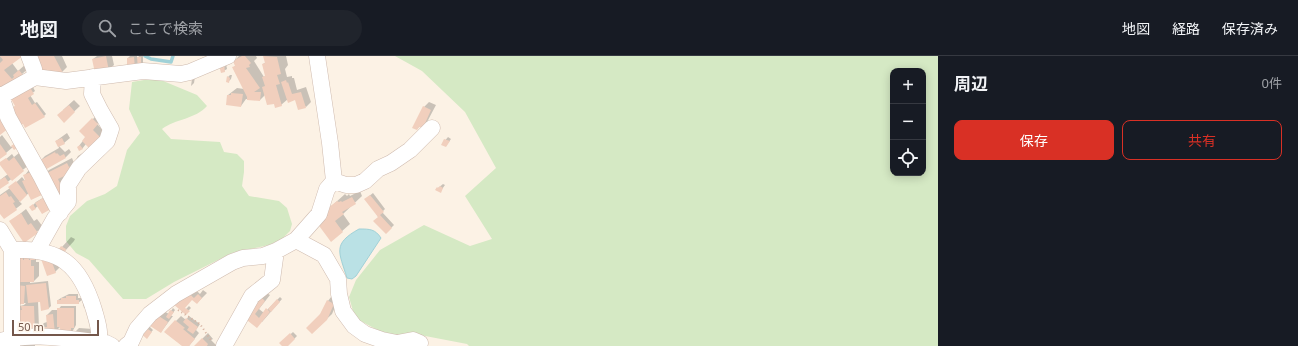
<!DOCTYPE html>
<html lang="ja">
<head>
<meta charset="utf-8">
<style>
  :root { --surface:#171b24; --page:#20242c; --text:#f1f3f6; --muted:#9ea1a6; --line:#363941; --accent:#d93025 }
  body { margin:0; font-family:"Noto Sans","Noto Sans JP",sans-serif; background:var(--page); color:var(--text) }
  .controls { position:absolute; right:12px; top:12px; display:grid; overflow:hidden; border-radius:8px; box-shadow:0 2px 10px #0003 }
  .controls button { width:36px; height:36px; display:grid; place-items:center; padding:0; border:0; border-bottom:1px solid var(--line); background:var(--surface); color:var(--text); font:20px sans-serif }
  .scale { position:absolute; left:12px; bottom:10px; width:87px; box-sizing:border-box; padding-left:4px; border:2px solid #74574b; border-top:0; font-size:11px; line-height:14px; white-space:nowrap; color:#74574b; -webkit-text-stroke:3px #fff6eb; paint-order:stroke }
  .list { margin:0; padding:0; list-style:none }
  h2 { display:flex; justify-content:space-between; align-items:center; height:52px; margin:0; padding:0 16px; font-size:17px }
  h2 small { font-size:13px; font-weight:400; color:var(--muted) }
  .actions { display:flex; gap:8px; padding:12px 16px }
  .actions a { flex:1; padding:9px 0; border:1px solid var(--accent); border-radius:8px; text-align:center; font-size:14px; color:var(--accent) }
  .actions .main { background:var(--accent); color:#fff }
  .icon { flex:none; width:22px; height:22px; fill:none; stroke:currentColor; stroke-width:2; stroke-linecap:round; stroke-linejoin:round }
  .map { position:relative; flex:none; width:938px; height:290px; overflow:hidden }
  header { display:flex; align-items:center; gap:24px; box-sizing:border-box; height:56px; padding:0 20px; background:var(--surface); border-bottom:1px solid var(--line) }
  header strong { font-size:19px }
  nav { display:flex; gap:22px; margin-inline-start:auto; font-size:14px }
  .search { width:280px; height:36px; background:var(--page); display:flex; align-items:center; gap:10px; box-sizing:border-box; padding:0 14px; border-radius:22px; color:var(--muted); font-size:15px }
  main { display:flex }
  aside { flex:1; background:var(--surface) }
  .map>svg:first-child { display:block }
</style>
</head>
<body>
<header>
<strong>地図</strong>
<div class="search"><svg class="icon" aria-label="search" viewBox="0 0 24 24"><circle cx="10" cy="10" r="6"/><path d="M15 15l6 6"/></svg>ここで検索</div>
<nav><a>地図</a><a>経路</a><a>保存済み</a></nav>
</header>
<main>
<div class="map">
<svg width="938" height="290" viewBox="0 0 938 290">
  <rect width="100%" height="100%" fill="#fcf2e5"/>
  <path fill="#d5e9c4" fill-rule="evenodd" d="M395,0H938V290H469L467,288L420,279H387L355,262L349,241L356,224L380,194L424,169L470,190L492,183L465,140L496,112L465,56L422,15ZM893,15H923V117H893Z
    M156,22L197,39L207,50C196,63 175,63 162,73L171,83L220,86L224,96L237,98L244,105V116L242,130L249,140L279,145L287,152L292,168L290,175L282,183L269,189L232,197L174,226L146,243H123L89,204L76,197L66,185V170L70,160L87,145L105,138L117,130L127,94L140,77L129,53L132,26Z"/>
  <path fill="#bae1e5" stroke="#a0d1d7" d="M359,173C370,173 375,173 381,182L356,220L352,223L347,222C339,196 332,188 359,173Z"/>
  <path fill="#0003" d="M0,0L12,7L18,15L27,7L30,11L5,33L12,52L16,50L32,29L35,35L30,39L35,47L37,46L46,58L44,60L23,66L15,64L0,78Z
    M35,0H62L67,11L62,16Z
    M97,0H112L114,9L108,14L93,3Z
    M130,0H137V3L139,0H143V9L128,11V2Z
    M239,0H256L257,2L254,5L264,21L266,19L263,8L266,6L264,0H286L288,9L285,13L287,21L292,20V22H294L297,34L306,31L311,46L306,51L296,43H288L281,49L274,46L265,39L260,44L246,43L241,50L228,39L237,32L244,33L233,12L236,9L234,5Z
    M226,7L227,13L222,16Z
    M230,19H232L231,23L229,25L228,21Z
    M195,21L194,27L191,30L192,23Z
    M74,44L80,50L64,65L63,54Z
    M429,46L436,49L427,66L422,71L420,70L417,73L424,51Z
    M98,58L103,63L97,68L107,78L86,88L82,93L78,91L86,81L81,75Z
    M67,77L70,82L64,87L59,90L65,96L69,93L71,96L66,101L43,113L40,105L45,100L59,92L56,85Z
    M2,79L11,91L15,88L13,91L0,102V81Z
    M448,81L451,83L446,90L442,88Z
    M89,93L63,119L72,137H29L19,145L22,148L4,162L0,156V139L10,132L22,121L26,126L24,120L29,114L43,120L49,114L72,102L74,107L78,100Z
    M19,97L29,109L0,132V124L8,118L0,108L12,98L14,101Z
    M443,128L445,129L440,136L438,132Z
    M360,135L362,140L343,158L350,168L331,185L325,160L328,158L326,155L345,138L347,140L349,138L350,140Z
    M373,137L385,153L382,156L394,169L386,177L368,141Z
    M46,140L52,150H38L33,154L31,151L36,146Z
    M26,153L34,165L37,163L43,171L24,185L11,165Z
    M71,181L75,183L74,185L65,195L62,191Z
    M15,200L36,202V206H39V220L34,225H30V227L48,225L51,250L49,252L42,253L41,244L38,245L39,272L44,267L47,266V259L52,254H58L61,250H76V269L71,278L61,270L54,277H34L15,255L20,250L24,249L26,247H16L17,230L21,225Z
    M41,201L60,211L55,216Z
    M187,232H194L200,238L203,234L207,237L197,247L193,243Z
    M332,234L339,242L332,258L312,277L328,245L331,241Z
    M265,236L270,239L259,253L264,257L280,241L282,243L262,266L244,261Z
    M69,238H78V242H81L101,267L94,282L74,277L79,272L93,273L86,252H84L82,244L78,247H58V244L61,242Z
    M189,250L191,252L186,257L184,255Z
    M173,252L175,254L171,260H173L161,276L149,268L160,253L169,258Z
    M181,260L186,264L189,260L200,268L196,274L199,277L189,290H183L165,276Z
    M148,269L153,274L147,281Z
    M293,276L297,280L287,290H284L281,287Z
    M208,277L213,283L211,284L217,290H195Z
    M17,286L35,287V290H17Z"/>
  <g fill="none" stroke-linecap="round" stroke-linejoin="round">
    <path stroke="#a0d1d7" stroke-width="3.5" d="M145,0L151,3L171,6L173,0"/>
  </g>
  <path fill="#f1cfbd" d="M0,0H23L4,14L12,23L14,21L13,19L19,14L23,19L0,33V7L3,4Z
    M34,0H54L63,17L43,19Z
    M106,0L109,15L95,17L92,3Z
    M242,0H245L251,7L249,9L250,11L246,12L260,32L254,36H261L260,45L247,44V41L232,11L235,10L233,5Z
    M263,0L277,1L281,18L277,19L280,28L276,29L282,50L275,52L274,48L267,49L262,31L265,30L262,21L265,20L262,8L265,7Z
    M134,1L135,12H127V2Z
    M137,1H141V12L138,13Z
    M224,8L225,16L221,17L219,9Z
    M227,20L230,22L229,27L226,26Z
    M286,24L287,27L288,26L292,38L301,36L306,52L298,54L295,44L288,47L281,26Z
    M29,30L34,38L28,42L32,49L35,47L45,61L25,72L23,68L18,71L10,53L15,50L11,43Z
    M231,37L243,38L241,51L226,49L227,39H231Z
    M0,47L9,72L0,79Z
    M69,49L75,56L64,67L57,59Z
    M423,50L431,54L423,72L419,71L417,74L412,72Z
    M92,62L98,68L93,74L103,84L92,95L82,85L85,81L79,75Z
    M62,82L65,88L58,91L55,85Z
    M444,83L450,85L446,91L441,89Z
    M17,86L20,90L14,94L11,90Z
    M0,88L7,98L0,103Z
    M80,89L83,93L79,95L77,91Z
    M55,96L56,98L57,97L60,100L64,98L66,102L43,115L39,105Z
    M14,101L24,115L12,125L0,109V106L6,102L9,105Z
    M67,107L69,111L74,109L77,114L58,123L67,143L61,146L43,119Z
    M31,116L44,138L31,144L22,125L25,124L23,119Z
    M5,121L9,127L0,133V124Z
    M16,125L27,139L20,146L8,131Z
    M440,130L443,132L441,137L435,134L437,131L438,132Z
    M6,136L9,141L11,140L15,146L13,147L17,154L4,163L0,158V140Z
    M370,139L384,156L380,159L392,172L386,178L373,165L378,161L364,143Z
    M352,141L356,148L342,156L344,158L335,165L343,176L331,186L317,167L328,159L324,155L337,145L339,146L341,145L342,146Z
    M43,142L51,153L42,158L35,147Z
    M33,148L36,153L32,155L29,151Z
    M21,157L28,169L31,167L38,177L24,187L9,165Z
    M61,190L66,193L65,196L59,193Z
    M24,196H28L29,204H30V197L35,196V204H31V210H34V226H15L14,200L23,199V204H24Z
    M40,200L50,201L56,217L47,220Z
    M46,227L49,253L41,255L40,246L28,247L26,229Z
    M16,229L25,230L24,248H15Z
    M188,237L194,242L198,238L202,242L197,248L192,244L185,252L190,255L186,259L172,247Z
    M66,240H76V244H79V248H57V244H61V242H66Z
    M260,240L265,245L255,258L259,262L266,252L270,256L257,272L243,261Z
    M277,243L280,246L271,256L268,253Z
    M327,244L334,248L327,264L312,278L306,272L320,258Z
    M21,250H34L35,278L17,279L14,254H22Z
    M57,252H74V272H71V279L59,278L60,271H57Z
    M170,254L174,256L169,263L166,261Z
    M154,257L168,266L161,277L147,268Z
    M53,258L55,278H39L38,271H47L46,259Z
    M186,262L198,271L193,278L187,274L189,271L183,266Z
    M175,264L185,272L183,273L195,283L189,290H182L164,276Z
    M145,271L152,276L147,283L140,277Z
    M290,277L295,283L288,290H282L279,287Z
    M202,282L208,288L207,290H194Z"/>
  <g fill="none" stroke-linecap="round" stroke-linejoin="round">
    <defs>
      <path id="minor" d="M29,0L34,13L35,21
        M0,39L1,40L35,21L66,25L143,15L181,18L190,16L228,0
        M1,40L8,61L41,120L60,157
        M334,125L346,129H356L365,125L378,113L391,107L410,94L432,72
        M0,174L12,194V290
        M296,184L324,199L338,223L339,238L343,255L354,270L365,278L382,284L397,287L413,284L420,287
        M12,194C60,192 80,208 94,254C97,265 102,278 97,290
        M37,194L55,162L68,146V129L79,112L107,85L111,73L100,54L92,38L93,21
        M0,285C35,275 71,284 106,287L112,290
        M126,290L131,286L137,273L150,258L176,238L232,206L243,202L263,200L276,195L296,184L319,158L327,133L334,125L330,87L317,0
        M224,290L252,240L272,224L276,195"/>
    </defs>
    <use href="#minor" stroke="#cfbbaf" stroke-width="17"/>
    <path stroke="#d6b2a0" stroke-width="2" stroke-dasharray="1 3" stroke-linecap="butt" d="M178,254L200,268L212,286"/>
    <use href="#minor" stroke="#fff" stroke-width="16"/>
  </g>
</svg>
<div class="controls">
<button>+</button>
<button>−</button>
<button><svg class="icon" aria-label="locate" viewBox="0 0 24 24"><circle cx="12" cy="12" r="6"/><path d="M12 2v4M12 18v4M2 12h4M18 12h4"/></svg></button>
</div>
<div class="scale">50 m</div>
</div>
<aside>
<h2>周辺<small>0件</small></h2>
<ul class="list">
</ul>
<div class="actions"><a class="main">保存</a><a>共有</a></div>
</aside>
</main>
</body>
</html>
